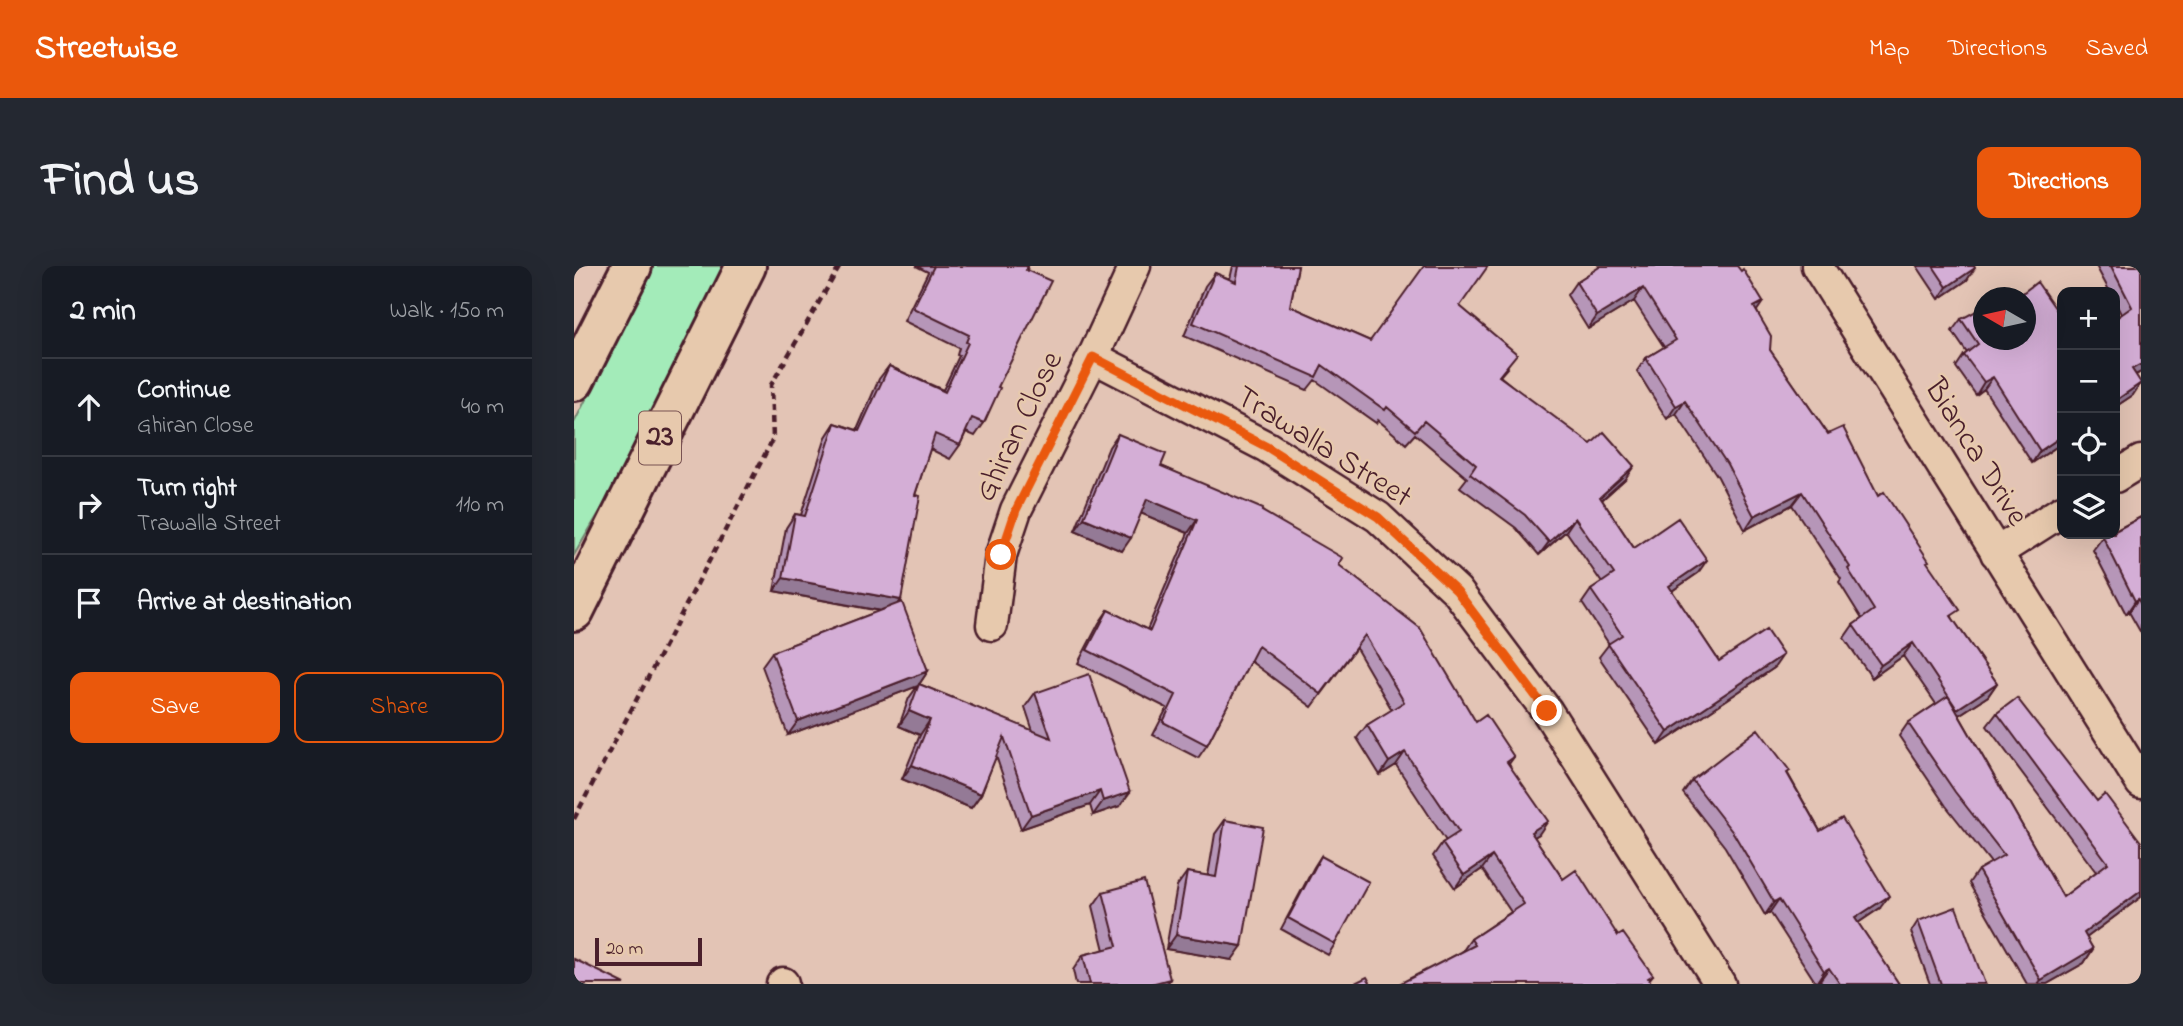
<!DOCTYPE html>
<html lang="en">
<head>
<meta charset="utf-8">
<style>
  :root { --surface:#171b24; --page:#242831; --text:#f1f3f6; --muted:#9ea1a6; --line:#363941; --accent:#ea580c }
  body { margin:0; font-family:"Indie Flower",sans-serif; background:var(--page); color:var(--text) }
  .controls { position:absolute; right:21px; top:21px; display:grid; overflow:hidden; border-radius:14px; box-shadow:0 7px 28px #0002 }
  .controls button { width:63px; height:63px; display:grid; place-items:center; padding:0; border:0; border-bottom:2px solid var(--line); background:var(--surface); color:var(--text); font:35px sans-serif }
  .compass { position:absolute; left:1399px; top:21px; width:63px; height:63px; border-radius:50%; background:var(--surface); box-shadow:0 7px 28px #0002; rotate:279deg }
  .scale { position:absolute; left:21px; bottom:18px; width:107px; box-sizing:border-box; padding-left:7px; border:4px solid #4a1f2b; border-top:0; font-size:19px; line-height:24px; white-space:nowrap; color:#4a1f2b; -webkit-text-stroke:5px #e7c9ad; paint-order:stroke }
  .stop { position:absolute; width:21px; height:21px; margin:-16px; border:5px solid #ea580c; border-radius:50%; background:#fff }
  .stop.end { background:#ea580c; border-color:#fff; box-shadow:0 2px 7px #0008 }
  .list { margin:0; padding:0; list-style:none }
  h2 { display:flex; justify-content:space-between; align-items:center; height:91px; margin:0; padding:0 28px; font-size:30px }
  h2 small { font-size:23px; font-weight:400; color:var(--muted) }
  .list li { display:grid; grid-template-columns:46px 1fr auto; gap:21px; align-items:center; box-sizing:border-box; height:98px; padding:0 28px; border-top:2px solid var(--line) }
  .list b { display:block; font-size:26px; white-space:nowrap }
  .list p { margin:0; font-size:23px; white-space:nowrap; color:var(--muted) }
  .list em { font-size:23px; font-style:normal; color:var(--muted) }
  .actions { display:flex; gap:14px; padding:21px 28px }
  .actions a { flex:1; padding:16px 0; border:2px solid var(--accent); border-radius:14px; text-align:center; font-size:24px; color:var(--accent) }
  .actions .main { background:var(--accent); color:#fff }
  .icon { flex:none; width:38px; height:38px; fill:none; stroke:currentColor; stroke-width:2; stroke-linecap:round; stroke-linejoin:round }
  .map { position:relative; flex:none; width:1567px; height:718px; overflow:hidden; border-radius:14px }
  header { display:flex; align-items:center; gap:42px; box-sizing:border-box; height:98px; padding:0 35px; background:var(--accent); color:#fff }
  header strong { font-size:33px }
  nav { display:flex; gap:38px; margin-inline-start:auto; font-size:24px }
  .intro { display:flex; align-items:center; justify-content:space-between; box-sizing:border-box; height:168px; padding:0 42px }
  h1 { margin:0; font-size:49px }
  .button { padding:18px 32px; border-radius:14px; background:var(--accent); color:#fff; font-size:24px; font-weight:700 }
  main { display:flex; gap:42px; padding:0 42px }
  aside { flex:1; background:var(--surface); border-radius:14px; box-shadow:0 7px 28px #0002 }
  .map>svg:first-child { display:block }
</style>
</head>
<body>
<header>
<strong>Streetwise</strong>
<nav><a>Map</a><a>Directions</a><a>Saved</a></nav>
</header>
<div class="intro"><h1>Find us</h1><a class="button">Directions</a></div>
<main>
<aside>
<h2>2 min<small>Walk · 150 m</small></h2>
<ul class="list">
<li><svg class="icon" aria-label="ahead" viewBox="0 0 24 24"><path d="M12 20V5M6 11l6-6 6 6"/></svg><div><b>Continue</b><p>Ghiran Close</p></div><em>40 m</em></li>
<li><svg class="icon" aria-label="right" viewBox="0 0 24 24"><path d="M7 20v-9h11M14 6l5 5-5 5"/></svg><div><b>Turn right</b><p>Trawalla Street</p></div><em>110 m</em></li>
<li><svg class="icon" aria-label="arrive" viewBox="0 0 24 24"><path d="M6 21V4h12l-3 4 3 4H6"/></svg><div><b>Arrive at destination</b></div></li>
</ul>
<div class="actions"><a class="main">Save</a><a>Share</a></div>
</aside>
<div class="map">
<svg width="1567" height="718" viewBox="0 0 1567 718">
  <rect width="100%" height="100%" fill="#e3c4b5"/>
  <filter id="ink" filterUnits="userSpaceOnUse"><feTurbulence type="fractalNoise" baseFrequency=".0143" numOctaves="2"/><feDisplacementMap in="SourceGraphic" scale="14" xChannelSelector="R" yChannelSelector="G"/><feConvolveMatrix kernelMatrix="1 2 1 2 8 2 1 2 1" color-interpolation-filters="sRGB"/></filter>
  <g filter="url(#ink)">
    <path fill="#a3ebb9" stroke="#768572" stroke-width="2" d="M79,0H152L56,195L0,289V157Z"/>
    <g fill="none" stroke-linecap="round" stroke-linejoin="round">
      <defs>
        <path id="street" d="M1243,0L1567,517
          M519,91L693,181L804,251L883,325L973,445L1146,718
          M1541,211L1567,195
          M1422,287L1488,245
          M418,359L427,289L442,244L519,91L561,0
          M208,718L209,717"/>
        <path id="primary" d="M0,115L58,0
          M0,345L172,0"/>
      </defs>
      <use href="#street" stroke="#4a1f2b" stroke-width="35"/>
      <use href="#primary" stroke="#4a1f2b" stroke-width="44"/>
      <path stroke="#4a1f2b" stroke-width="4.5" stroke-dasharray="7 5" stroke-linecap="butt" d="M0,553L199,173L197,119L266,0"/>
      <use href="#street" stroke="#e7c9ad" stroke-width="30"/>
      <use href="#primary" stroke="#e7c9ad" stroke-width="38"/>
    </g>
    <path fill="#b696b8" stroke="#4a1f2b" stroke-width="2" d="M342,0H454L424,121L410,157L401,170L392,166L386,179L376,193L356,183L341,229L325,338L354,405L344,420L214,469L188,400L198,386L305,345L200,325L212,262L221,248L227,249L252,171L261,157L283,164L305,113L315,100L369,124L385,90L383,89L385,82L330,55L354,6Z
      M659,0H724L716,40L796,75L886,40L934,101L926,110L1051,213L1028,234L1060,282L1124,307L1098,325L1145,395L1200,402L1085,479L1025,391L1035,378L1008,337L1017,324L1028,317L992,265L965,289L942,262L886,221L893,212L841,168L832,178L804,154L802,157L741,114L733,124L610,70L631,20L641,7L656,13Z
      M1025,0H1163L1183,45L1196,84L1254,168L1304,230L1353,297L1379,353L1423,417L1414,430L1385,449L1489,631L1522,606L1413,460L1423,447L1523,535L1567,576V631L1512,672L1519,683L1510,697L1473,718H1453L1395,617L1404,604L1417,597L1372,540L1325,470L1334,457L1362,438L1329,390L1298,412L1270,372L1279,359L1288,353L1265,316L1267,313L1218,239L1171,264L1144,211L1102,148L1093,153L1063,105L1072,92L1090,81L1060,35L1014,63L993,29L1002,16L1026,1Z
      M1343,0H1400L1393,14L1365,33Z
      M1522,0H1567V106L1562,109L1559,129L1541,141V53L1547,48L1541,36V26H1536Z
      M1387,53L1488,177L1458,197L1410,123L1402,129L1382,101L1390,89L1393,87L1378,65Z
      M544,168L587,200L688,245L765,299L902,456L940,491L935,498L965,568L960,571L989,613L1044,670L1079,709L1075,714L888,686L897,673L937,646L908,603L881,622L859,590L868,577L872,575L822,499L806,509L783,472L793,459L818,444L782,382L738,441L676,395L633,479L624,492L579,469L593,442L504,397L525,357L534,344L573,364L614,267L567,247L548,285L501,265L535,181Z
      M1567,251V367L1555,346L1552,348L1519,284L1529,271Z
      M345,418L459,465L451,441L461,427L546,540L519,549L516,539L447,563L422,490L407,528L397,542L328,513L346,469L325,460L335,432Z
      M1214,508L1246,565L1306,642L1284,657L1325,718H1249L1246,714L1242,717L1196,646L1191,649L1151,581L1109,527L1118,514Z
      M651,554L658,694L592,683L603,620L613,606L634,610L641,568Z
      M747,590L761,678L754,689L707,663L740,601Z
      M529,626L596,713L593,718H502L499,704L509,689L530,684L519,640Z
      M1344,655L1411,718H1356L1337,666Z"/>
    <path fill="#947a96" stroke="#4a1f2b" stroke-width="2" d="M1401,2L1393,14L1365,33L1373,21Z
      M1069,22L1060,35L1014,63L1023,50Z
      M1189,36L1180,49V41Z
      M1567,98V106L1550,115L1558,103Z
      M1419,111L1410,123L1402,129L1410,116Z
      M1567,117L1559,129L1541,141V135Z
      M1111,135L1102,148L1093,153L1102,140Z
      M1488,170V177L1458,197L1466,185Z
      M1060,200L1051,213L1016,244L1026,231Z
      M1228,226L1218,239L1171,264L1180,250Z
      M573,233L623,254L614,267L564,246Z
      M510,252L557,272L548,285L501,265Z
      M1001,252L992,265L965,289L975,276Z
      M1133,294L1124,307L1086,333L1095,320Z
      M209,312L327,334L318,347L200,325Z
      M1564,333L1555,346L1552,348L1561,335Z
      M1339,377L1329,390L1298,412L1307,399Z
      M1209,389L1200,402L1085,479L1094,466Z
      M354,405L344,420L214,469L224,455Z
      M1423,417L1414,430L1374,456L1383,443Z
      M335,445L356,454L346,469L325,460Z
      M831,486L822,499L806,509L815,496Z
      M338,499L407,528L397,542L328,513Z
      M526,525L516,539L447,563L457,549Z
      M556,526L546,540L519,549L529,535Z
      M974,555L965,568L947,579L957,566Z
      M918,590L908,603L881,622L890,609Z
      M1567,625V631L1500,681L1510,667Z
      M1315,630L1306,642L1272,665L1281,652Z
      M1205,633L1196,646L1191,649L1200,636Z
      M602,669L668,680L658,694L592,683Z
      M1519,683L1510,697L1473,718H1464L1467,714Z
      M1255,702L1246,714L1242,717L1250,705Z
      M596,713L593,718H577Z"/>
    <path fill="#d4aed6" stroke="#4a1f2b" stroke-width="2" d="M360,0H454L452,4L477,15L424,121L426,122L410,157L398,152L386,179L361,168L341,229L346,230L327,334L209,312L221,248L231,250L261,157L285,165L315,100L371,126L394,77L392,76L395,69L339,42Z
      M665,0H724L716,40L796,75L850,0H914L886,40L943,88L925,110L1017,178L1030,166L1060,200L1026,231L1060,282L1104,252L1133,294L1095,320L1145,395L1192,364L1209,389L1094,466L1034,378L1048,369L1017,324L1040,308L1001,252L975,276L951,249L896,208L902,199L850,155L841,165L813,141L811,144L748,99L742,111L619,57L641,7L662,16Z
      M1027,0H1163L1167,5L1169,3L1189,36L1180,41L1197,70L1196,84L1254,168L1269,161L1304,230L1310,226L1355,295L1353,296L1386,344L1377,350L1423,417L1383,443L1339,377L1307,399L1279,359L1300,344L1274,303L1276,301L1228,226L1180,250L1153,198L1111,135L1102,140L1072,92L1102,74L1069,22L1023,50L1002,16Z
      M1359,0H1400L1401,2L1373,21Z
      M1537,0H1567V98L1558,103L1567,117L1541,135V53L1558,41Z
      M1463,16L1488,52V170L1466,185L1419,111L1410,116L1390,89L1404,78L1387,53L1410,41V74H1452V32H1442Z
      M544,168L592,188L587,200L689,243L688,245L769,292L765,299L846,362L902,456L912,449L940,491L933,496L974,555L957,566L989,613L1002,604L1044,670L1049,667L1079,709L1074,712L1078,718H825L901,679L897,673L950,638L918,590L890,609L868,577L885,566L831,486L815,496L793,459L830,436L791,369L747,428L684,380L633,479L589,456L602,429L513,384L534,344L576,365L623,254L573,233L557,272L510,252Z
      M1567,251V339L1564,333L1561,335L1529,271L1535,268H1541V265Z
      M328,336L354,405L224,455L198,386Z
      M515,408L556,526L529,535L526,525L457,549L430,471L407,528L338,499L356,454L335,445L345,418L477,472L461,427Z
      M1374,430L1489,631L1534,597L1423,447L1443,432L1523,535L1531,528L1567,576V625L1510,667L1519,683L1467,714L1404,604L1430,589L1381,526L1334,457Z
      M1184,463L1216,505L1213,507L1246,565L1268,552L1315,630L1281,652L1325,718H1266L1255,702L1250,705L1205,633L1200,636L1160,568L1118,514Z
      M651,554L689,561L668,680L602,669L613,606L642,611Z
      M747,590L795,616L761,678L714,652Z
      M570,615L596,713L577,718H516L509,689L543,680L529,626Z
      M1382,641L1411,718H1367L1344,655Z
      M0,693L51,718H0Z
      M793,711L797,718H779Z"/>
  </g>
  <g fill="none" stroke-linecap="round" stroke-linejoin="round" filter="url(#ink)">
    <path stroke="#ea580c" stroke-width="9" d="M427,289L442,244L519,91L693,181L804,251L883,325L973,445"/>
  </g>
  <g text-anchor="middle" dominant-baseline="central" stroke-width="5" stroke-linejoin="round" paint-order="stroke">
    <rect fill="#e7c9ad" stroke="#795252" stroke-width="2" x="65" y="145.5" width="42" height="53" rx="5"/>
    <g font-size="30" font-weight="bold" fill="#4a1f2b">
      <text x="86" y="172">23</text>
    </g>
    <g font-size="32" fill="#4a1f2b" stroke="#e7c9ad">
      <text transform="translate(446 161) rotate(-64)">Ghiran Close</text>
      <text transform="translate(749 182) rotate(32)">Trawalla Street</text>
      <text transform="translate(1401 187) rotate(58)">Bianca Drive</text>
    </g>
  </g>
</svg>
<div class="controls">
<button>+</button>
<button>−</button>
<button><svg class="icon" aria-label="locate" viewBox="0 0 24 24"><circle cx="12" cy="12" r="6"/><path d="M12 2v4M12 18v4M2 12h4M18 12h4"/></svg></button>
<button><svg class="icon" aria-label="layers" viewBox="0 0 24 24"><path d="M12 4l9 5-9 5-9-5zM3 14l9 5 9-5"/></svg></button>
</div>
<svg class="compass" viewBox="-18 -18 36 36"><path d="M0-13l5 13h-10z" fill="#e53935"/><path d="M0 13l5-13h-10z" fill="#9ea1a6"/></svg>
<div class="scale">20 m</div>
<div class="stop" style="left:427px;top:289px"></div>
<div class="stop end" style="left:973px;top:445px"></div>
</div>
</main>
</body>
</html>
